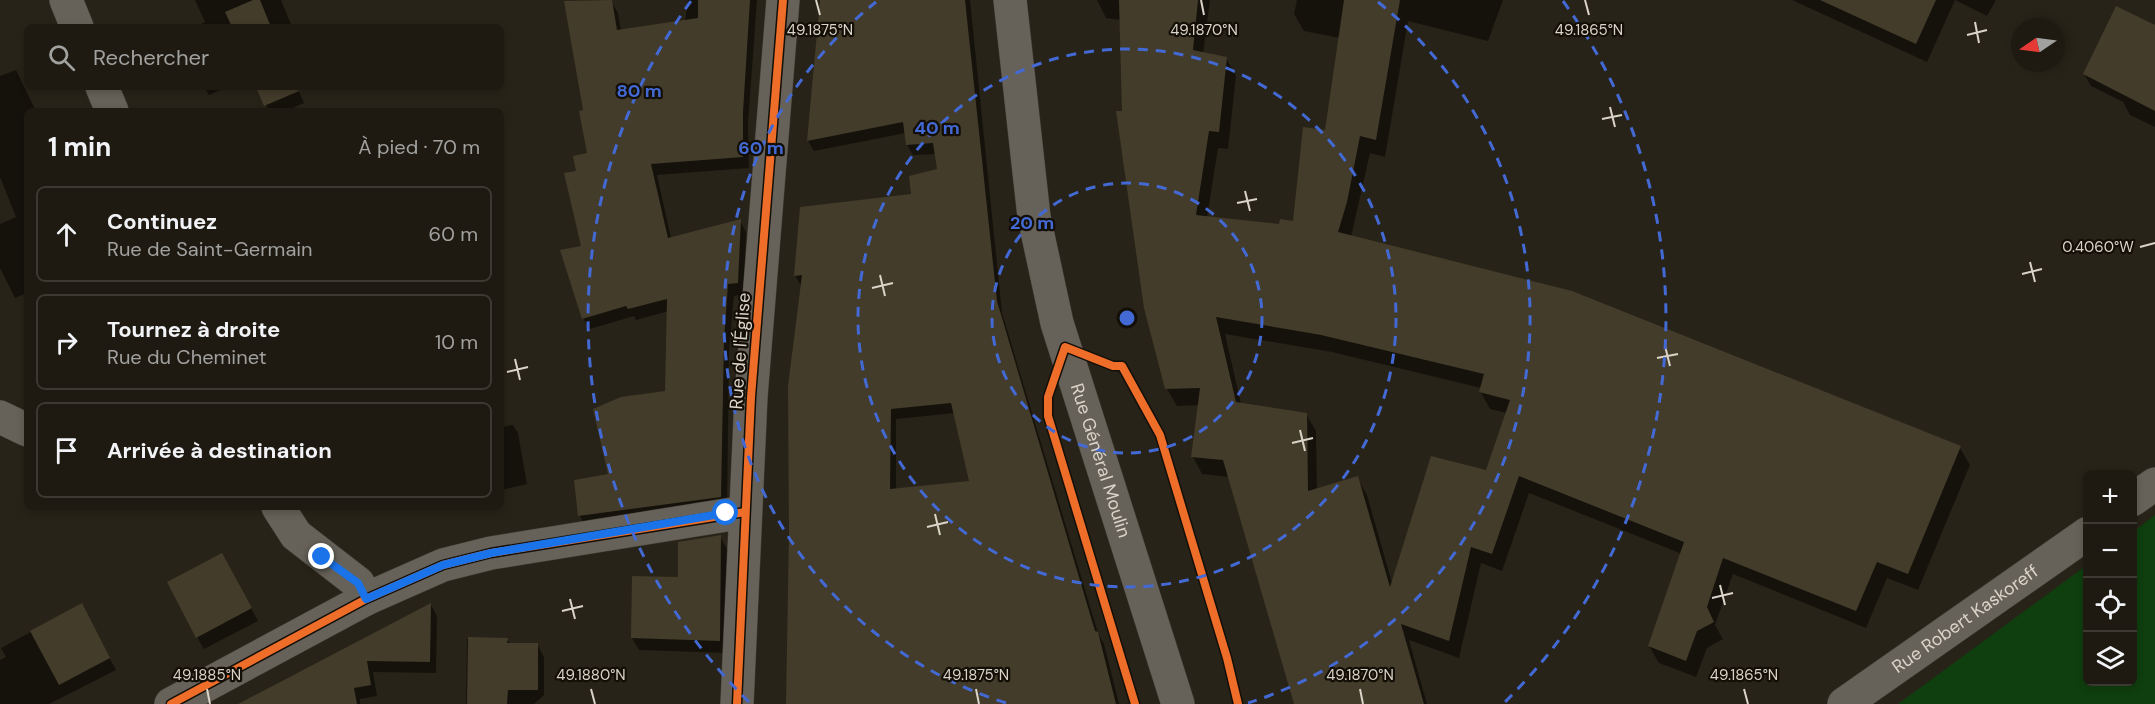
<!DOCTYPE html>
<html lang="fr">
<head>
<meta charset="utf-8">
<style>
  :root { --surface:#1e1a12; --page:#26231b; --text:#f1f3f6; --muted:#a1a19f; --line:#3c3832 }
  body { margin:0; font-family:"DM Sans",sans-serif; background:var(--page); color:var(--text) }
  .controls { position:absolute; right:18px; bottom:18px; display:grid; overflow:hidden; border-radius:9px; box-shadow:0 3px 9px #0003 }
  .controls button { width:54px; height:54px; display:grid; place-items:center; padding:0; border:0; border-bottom:2px solid var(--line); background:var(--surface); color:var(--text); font:30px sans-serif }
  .compass { position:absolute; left:2011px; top:18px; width:54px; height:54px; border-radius:50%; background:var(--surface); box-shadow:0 3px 9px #0003; rotate:257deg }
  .stop { position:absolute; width:18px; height:18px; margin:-14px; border:4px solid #1a73e8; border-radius:50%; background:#fff }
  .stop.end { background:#1a73e8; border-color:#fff; box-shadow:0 2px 6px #0008 }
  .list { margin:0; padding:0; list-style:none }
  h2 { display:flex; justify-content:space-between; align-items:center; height:78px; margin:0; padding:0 24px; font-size:26px }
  h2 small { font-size:20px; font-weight:400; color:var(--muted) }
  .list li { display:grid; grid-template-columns:39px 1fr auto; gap:18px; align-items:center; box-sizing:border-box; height:96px; margin:0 12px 12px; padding:0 12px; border:2px solid var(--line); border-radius:9px }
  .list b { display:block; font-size:22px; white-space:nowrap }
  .list p { margin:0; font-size:20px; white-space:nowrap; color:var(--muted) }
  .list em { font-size:20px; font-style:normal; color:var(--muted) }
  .icon { flex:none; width:33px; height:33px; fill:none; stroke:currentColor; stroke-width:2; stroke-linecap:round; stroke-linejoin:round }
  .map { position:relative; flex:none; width:2155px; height:704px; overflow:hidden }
  .search { position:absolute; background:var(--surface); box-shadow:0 3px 9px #0003; left:24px; top:24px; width:480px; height:66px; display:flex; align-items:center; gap:15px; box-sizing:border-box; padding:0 21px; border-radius:9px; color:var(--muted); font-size:22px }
  .panel { position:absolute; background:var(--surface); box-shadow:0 3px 9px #0003; left:24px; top:108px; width:480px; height:402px; border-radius:9px }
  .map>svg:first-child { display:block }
</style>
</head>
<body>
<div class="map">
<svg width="2155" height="704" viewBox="0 0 2155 704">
  <rect width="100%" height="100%" fill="#282318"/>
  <path fill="#0f3f0e" d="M2155,515V704H1898L2087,565L2088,682H2132L2133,532Z"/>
  <path fill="#0007" fill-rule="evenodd" d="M195,0H281L292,27H194L205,22Z
    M688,0H757L748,124L749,168L657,175L671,238L740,221L746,232L744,294L734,296L729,352L727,508L586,527L580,516L575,481L610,476L667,393L669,311L636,320L634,316L590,329L583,318V247L578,172L588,154L585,111L611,1L618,13L621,31L685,21Z
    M820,0H970L1002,313L1098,633L1104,644L1119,704H788L802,287L795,276L913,195L939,170L936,154L913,155L907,145L906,133L814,151L808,141ZM955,413L971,483L896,490V419Z
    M1097,0H1210L1203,54L1226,58L1236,76L1228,149L1218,148L1207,218L1281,226L1295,222L1326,132L1340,38L1304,31L1294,14L1297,0H1503L1488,41L1408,21L1385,157L1370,153L1351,237L1960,448L1970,465L1918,590L1887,578L1866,628L1733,574L1715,625L1723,639L1707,648L1696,677L1659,663L1649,646L1682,554L1529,493L1502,571L1481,563L1459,658L1409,640L1427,704H1296L1230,477L1202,474L1193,457L1199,405L1177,406L1167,389L1124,112L1121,20L1106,18ZM1225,334L1332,352L1481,388L1480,391L1490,409L1507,413L1487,472L1392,583L1367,495L1357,478L1317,490L1316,431L1306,414L1241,404Z
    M1792,0H1996L1987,16L1955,0L1927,62Z
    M2155,32V127L2130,115L2123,102L2091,86L2084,74Z
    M16,70L36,111H27V293L15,298L0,268V224L16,217L0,177V76Z
    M204,87H227L209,95Z
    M258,87H297L304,103L286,111H269Z
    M513,425L518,433L527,484L501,490V427Z
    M720,537L727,549L726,653L639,650L632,638L680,579Z
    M229,567L258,621L204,649L197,637Z
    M81,605L116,670L49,704H0V660L6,657L1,648Z
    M431,605L437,616L436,673L373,672L377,696L360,699V704H286Z
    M467,639H507L510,644H537L544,657V695L534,704H466Z"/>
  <path fill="#433c2a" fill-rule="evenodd" d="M253,0H260L271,27H232L225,12Z
    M612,0L617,30L698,18V0H750L743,112V157L651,164L668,238L741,219L738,283L728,284L724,340L721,497L578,516L574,480L608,474L593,409L621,397L665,391L667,299L628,309L626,306L582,319L560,250L581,246L564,173L576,171L573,156L587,153L579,111L583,110L564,1Z
    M820,0H965L997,301L1095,631L1098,632L1116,704H786L789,534L788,386L802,275L794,276L800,207L911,194L909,176L937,169L933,143L906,145L903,122L807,141ZM951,403L969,481L890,489L891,409Z
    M1119,0H1198L1193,50L1227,57L1219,132L1209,131L1196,215L1279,224L1280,219L1293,221L1303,127L1325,130L1344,0H1400L1376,140L1360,136L1347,202L1338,232L1572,291L1961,446L1908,574L1877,562L1856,611L1723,558L1707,607L1714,622L1697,631L1686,661L1648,646L1684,542L1519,476L1492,554L1471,547L1449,641L1401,624L1424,704H1294L1223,460L1191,457L1200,388L1165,389L1144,308L1116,111H1122ZM1216,317L1321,335L1484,374L1479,392L1510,400L1486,470L1431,456L1390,587L1358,476L1308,491L1307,413L1236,402Z
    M1820,0H1936L1916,44Z
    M2116,6L2155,25V111L2083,74Z
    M256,87H297L299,91L264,106Z
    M721,535L720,641L631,638L632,576L678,577V542Z
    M222,553L252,608L196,638L167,582Z
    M82,603L110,658L59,685L30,631Z
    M431,603L430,662L367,661L371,685L354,688L357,704H238Z
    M468,637L508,638L507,643H538V690H508L507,704H467Z"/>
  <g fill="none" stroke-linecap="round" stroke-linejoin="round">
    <defs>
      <g id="street">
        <path d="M66,0L77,27"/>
        <path d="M102,87L112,111"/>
        <path d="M0,417L27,430"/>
        <path d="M2132,500L2155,484"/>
        <path d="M278,507L296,535L358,583L366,599"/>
        <path d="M171,704L366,599L443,565L491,553L745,512"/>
        <path d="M737,704L751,397L783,0"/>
        <path id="s1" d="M1844,704L2088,533"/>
      </g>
      <g id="secondary">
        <path id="s2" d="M1010,0L1034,217L1057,323L1178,704"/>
      </g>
    </defs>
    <use href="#street" stroke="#444038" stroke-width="34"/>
    <use href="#secondary" stroke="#444038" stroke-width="34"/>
    <use href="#street" stroke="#666259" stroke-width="33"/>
    <use href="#secondary" stroke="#666259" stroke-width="33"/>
    <defs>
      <path id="cycleway" d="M171,704L366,599L443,565L491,553L745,512
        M737,704L751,397L783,0
        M1135,704L1048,416V397L1065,347L1113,366H1122L1160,435L1227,658L1238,704"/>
    </defs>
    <use href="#cycleway" stroke="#130f07" stroke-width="11"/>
    <use href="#cycleway" stroke="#ee6e29" stroke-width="8"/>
  </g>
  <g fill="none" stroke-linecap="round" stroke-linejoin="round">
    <path stroke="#1a73e8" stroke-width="8" d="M322,557L358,583L366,599L443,565L491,553L726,513"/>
  </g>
  <path fill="none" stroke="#dad4c8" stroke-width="2" d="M816,0L820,15M1201,0L1204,15M1585,0L1589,15M1975,22L1979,43M1967,35L1987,30M1610,107L1615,127M1602,119L1622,115M1245,191L1250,211M1237,203L1257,199M2140,247L2155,243M2030,262L2035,282M2022,274L2042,269M880,275L885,296M872,288L893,283M1665,346L1670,366M1657,358L1678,354M515,359L520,380M507,372L528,367M1300,430L1305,451M1292,443L1313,438M935,514L940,535M927,527L948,522M1720,585L1725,605M1712,598L1733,593M570,599L575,619M562,611L583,606M207,689L210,704M591,689L595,704M976,689L979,704M1360,689L1363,704M1744,689L1748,704"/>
  <g fill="none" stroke="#4369d5" stroke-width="3" stroke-dasharray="10 8">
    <circle cx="1127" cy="318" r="135"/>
    <circle cx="1127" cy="318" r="269"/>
    <path d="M1006 703A404 404 0 0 1 876 2M1378 2A404 404 0 0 1 1248 703"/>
    <path d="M749 702A539 539 0 0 1 691 1M1563 1A539 539 0 0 1 1505 702"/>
  </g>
  <g text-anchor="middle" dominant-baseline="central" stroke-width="4.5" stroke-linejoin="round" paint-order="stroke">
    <g font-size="18" fill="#dad4c8" stroke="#130f07">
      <text transform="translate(740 351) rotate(-86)">Rue de l'Église</text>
      <text stroke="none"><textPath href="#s2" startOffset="471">Rue Général Moulin</textPath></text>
      <text stroke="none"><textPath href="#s1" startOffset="148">Rue Robert Kaskoreff</textPath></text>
    </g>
  </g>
  <g font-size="15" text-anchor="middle" fill="#dad4c8" stroke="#130f07" stroke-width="4.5" stroke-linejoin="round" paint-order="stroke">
    <text x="820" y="35">49.1875°N</text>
    <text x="1204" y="35">49.1870°N</text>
    <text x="1589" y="35">49.1865°N</text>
    <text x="2098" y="252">0.4060°W</text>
    <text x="207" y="680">49.1885°N</text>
    <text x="591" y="680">49.1880°N</text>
    <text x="976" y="680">49.1875°N</text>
    <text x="1360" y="680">49.1870°N</text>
    <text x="1744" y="680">49.1865°N</text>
  </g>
  <circle cx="1127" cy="318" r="9" fill="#4369d5" stroke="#130f07" stroke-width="3"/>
  <g font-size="18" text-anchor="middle" font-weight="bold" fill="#4369d5" stroke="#130f07" stroke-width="4.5" stroke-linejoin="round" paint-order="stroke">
    <text x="639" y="97">80 m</text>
    <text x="937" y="134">40 m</text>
    <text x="761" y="154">60 m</text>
    <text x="1032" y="229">20 m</text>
  </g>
</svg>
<div class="controls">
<button>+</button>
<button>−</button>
<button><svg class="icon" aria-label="locate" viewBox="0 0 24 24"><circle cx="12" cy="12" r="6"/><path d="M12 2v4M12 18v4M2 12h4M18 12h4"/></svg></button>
<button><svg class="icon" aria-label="layers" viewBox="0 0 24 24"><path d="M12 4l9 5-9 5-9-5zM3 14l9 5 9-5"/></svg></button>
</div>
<svg class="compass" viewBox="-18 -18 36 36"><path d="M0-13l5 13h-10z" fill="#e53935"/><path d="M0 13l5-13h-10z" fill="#a1a19f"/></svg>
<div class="stop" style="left:726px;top:513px"></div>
<div class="stop end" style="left:322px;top:557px"></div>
<div class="search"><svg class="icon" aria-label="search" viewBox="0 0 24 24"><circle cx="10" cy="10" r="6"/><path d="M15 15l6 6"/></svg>Rechercher</div>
<section class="panel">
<h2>1 min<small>À pied · 70 m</small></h2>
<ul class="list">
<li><svg class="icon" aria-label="ahead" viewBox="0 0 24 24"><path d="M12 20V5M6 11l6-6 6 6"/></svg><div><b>Continuez</b><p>Rue de Saint-Germain</p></div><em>60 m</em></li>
<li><svg class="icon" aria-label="right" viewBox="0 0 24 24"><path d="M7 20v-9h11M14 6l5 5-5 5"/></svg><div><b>Tournez à droite</b><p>Rue du Cheminet</p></div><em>10 m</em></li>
<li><svg class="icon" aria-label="arrive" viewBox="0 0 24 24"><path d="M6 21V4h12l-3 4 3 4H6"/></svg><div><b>Arrivée à destination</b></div></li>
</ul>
</section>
</div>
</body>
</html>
